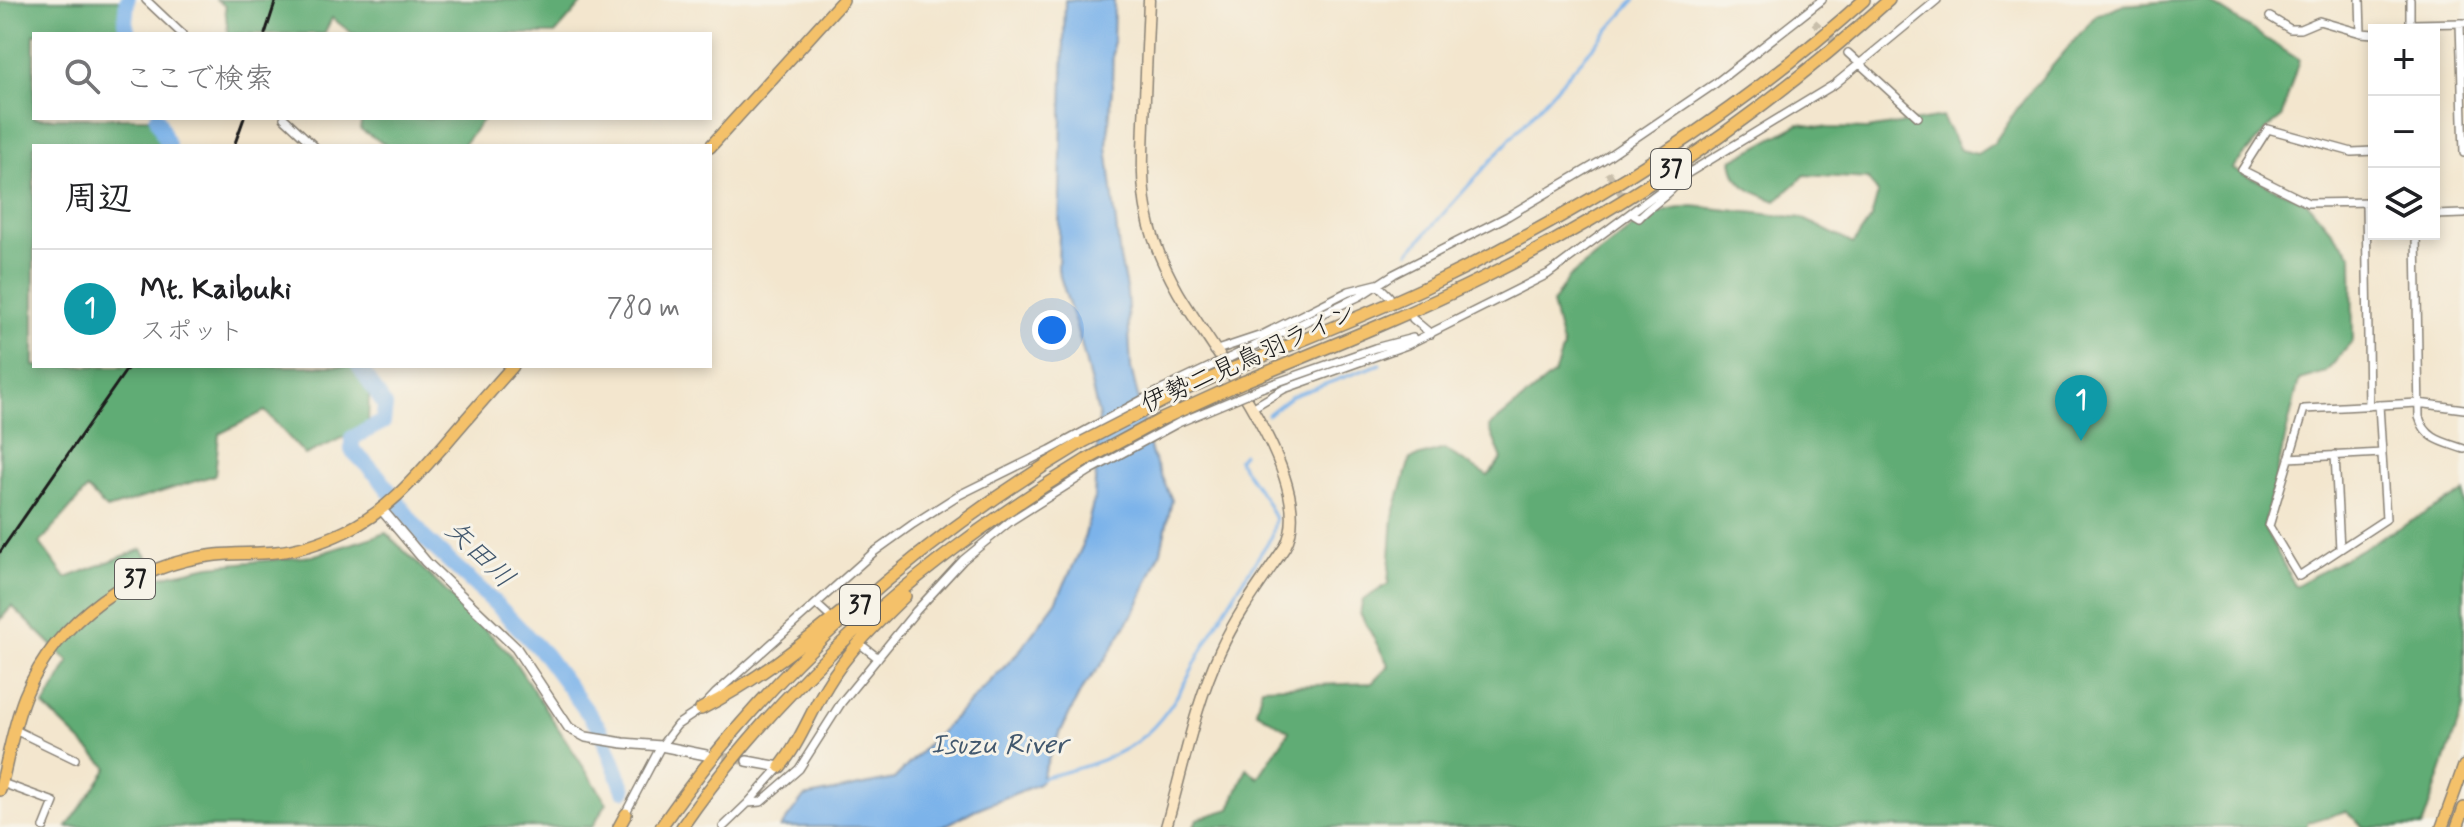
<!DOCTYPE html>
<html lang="ja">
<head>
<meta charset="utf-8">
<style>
  :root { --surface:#fff; --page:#f2f2f2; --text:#202124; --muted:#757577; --line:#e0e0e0; --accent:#d93025 }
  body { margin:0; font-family:Mynerve,"Klee One",sans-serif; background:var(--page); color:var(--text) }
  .controls { position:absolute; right:24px; top:24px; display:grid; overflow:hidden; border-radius:0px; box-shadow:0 4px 12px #0003 }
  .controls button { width:72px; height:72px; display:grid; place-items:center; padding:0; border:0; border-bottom:2px solid var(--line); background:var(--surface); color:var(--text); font:40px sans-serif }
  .you { position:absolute; left:1052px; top:330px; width:28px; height:28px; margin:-20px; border:6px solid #fff; border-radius:50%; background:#1a73e8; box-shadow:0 0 0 12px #1a73e833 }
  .badge { display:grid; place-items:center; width:52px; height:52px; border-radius:50%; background:var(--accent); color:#fff; font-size:26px; font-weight:700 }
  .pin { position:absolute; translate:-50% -66px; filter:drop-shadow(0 2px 4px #0008) }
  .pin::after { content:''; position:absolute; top:42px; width:28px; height:24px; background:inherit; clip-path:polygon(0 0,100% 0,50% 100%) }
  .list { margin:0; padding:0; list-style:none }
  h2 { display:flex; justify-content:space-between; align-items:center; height:104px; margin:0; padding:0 32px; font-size:34px }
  h2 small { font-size:26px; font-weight:400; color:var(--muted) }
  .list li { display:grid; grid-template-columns:52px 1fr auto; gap:24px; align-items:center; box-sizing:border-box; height:120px; padding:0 32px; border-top:2px solid var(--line) }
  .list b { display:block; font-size:30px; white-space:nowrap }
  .list p { margin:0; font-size:26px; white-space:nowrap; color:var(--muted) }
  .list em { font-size:26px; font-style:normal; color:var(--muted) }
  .icon { flex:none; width:44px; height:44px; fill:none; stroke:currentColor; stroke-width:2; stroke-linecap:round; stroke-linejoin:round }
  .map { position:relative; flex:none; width:2464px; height:827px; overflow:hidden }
  .search { position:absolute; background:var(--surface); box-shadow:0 4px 12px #0003; left:32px; top:32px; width:680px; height:88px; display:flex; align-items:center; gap:20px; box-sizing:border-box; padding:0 28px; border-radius:0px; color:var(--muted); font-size:30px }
  .panel { position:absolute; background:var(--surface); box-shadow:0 4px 12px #0003; left:32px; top:144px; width:680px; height:224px; border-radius:0px }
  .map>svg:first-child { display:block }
</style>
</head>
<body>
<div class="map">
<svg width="2464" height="827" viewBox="0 0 2464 827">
  <rect width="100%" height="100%" fill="#f7f3e8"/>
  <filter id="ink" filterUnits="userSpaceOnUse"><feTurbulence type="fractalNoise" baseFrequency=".0125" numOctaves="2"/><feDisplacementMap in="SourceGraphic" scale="16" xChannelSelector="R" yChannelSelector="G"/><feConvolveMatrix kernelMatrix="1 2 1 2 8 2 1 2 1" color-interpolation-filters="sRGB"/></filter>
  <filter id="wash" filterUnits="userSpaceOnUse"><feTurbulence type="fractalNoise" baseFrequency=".006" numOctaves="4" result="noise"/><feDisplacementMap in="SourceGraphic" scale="32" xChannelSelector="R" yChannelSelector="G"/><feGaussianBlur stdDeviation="1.8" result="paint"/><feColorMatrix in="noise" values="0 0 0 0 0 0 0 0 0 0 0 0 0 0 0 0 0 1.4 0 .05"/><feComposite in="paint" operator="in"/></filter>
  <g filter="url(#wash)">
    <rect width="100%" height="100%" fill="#f3e6ce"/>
    <path fill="#61ac74" stroke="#3e6448" stroke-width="2" d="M21,0H130L133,34H34V118H164L174,146H34V366H370L368,426L305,455L265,411L219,434L215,475L107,509L87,489L40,543L66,578L142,549L160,577L209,566L312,556L386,533L509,653L607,803L592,827H67L108,768L44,706L69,662L12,606L0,620V2Z
      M217,0H585L555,34H353L332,18L324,34H228L225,6Z
      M2186,0H2206L2299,60L2281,118L2267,129L2232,169L2308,203L2352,255L2353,341L2326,372L2299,380L2264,527L2295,586L2464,492V706L2422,827H2363L2346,811L2309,822L2305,827H1194L1197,819L1230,809L1247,768L1258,778L1289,731L1256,711L1262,687L1372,683L1389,666L1360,613L1363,600L1388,584L1393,517L1410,459L1444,449L1488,476L1502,459L1489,427L1554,374L1563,348L1552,304L1568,278L1639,222L1668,210L1692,206L1802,218L1853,244L1871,218L1878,193L1868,179L1805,175L1776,201C1751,191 1736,189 1732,160L1799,124L1827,128L1867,129L1942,117L1960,150L1977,154L1994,143L2023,100L2096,15L2121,5Z
      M362,118H484L462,146H388L360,129Z"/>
    <path fill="#7bb3ea" stroke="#4c6883" stroke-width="2" d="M1065,0H1114L1112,89L1107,146L1120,258L1127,293L1131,368L1152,455L1172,500L1161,551L1138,605L1105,660L1082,689L1053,747L1039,784L974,810L943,827H781L804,797L894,779L1017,654L1056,602L1082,547L1094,499L1099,417L1081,343L1058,270Z"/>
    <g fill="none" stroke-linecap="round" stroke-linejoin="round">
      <path stroke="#7bb3ea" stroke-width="3" d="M1409,252L1635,0
        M1267,415L1290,397L1380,364
        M1038,779C1075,769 1116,761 1146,734C1178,706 1194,661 1216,625C1233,594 1253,565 1272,536L1275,519L1265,499L1238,460L1243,454"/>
      <path stroke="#7bb3ea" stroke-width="16" d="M127,0L125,22L128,34
        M157,118L168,146
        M359,366L385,406L383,422L352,438V450L378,476L425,539L497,605L545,655L600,729L624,790"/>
    </g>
  </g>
  <g filter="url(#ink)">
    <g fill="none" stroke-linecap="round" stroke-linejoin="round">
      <path stroke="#c8beaa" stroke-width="7" stroke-dasharray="7 3.5" stroke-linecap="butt" d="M1814,22L1848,53
        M1608,172L1634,215"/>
      <path stroke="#c8beaa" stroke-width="9" stroke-dasharray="9 4.5" stroke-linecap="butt" d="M710,755L747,761"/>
      <defs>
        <path id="minor" d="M146,0L182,34
          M2360,0L2361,33L2374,34
          M2410,0V30
          M2270,17L2290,29H2300L2319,21L2361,33
          M2460,23L2464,153
          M2410,24L2464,23
          M1848,53L1918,117
          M284,118L314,146
          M2374,151L2352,152L2268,129L2242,170L2308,203L2374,202
          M2366,202L2369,406
          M1634,215L1639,218C1652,204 1669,196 1680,180
          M2434,215L2464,214
          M2416,234L2419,417C2426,440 2444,442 2464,449
          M1413,319L1431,334
          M1214,351L1262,335L1349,291L1377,284L1389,296
          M1229,358L1360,296L1394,274L1508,216L1601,161L1716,83L1822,0
          M1261,388L1375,348L1413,338
          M2379,405L2386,519L2299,576L2269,526L2304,409L2418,403L2464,409
          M1252,408L1284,389L1407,345L1548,274L1667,186L1835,84L1937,0
          M2335,455L2340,549
          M2289,458L2382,453
          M816,604L827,614
          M864,647L878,658
          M15,730L75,759
          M2,783L54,802L44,827
          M748,803L761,802L799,769L841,703L916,611L963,560L1012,520L1091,470
          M624,816L661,746L677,725L701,709L716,693L874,552L913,524L957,496L1050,450L1151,395L1214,365
          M723,827L748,803L780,767"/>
        <path id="tertiary" d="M382,510L426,562L516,648L569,728L586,737L623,743L661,746L706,755
          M747,761L780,767"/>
        <path id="secondary" d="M1149,0C1147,41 1146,81 1144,122C1143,152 1141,183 1147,213C1152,240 1165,269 1178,292C1211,349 1320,483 1285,547C1262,581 1237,614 1220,651C1194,707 1183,769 1166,827"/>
        <path id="primary" d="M710,147L843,0
          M1234,368C1297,342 1362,317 1424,288C1582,212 1734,117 1864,0
          M1243,382C1326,348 1409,315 1489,275C1634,203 1769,108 1889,0
          M701,709C754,682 799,647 845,609
          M780,767C800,743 810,713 827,686C847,652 877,623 905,596
          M0,790C8,759 13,726 25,696C56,621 135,563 216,555C236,553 256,554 276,552C299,550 325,541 346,531C388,511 415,478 445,444C467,418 490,392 513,366
          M619,827L626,814
          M661,827C769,669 920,539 1083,442
          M682,827C786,676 930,554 1086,460"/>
        <path id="trunk" d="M2442,827L2464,766
          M2457,827L2464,808"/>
      </defs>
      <use href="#minor" stroke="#888175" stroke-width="10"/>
      <use href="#tertiary" stroke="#888175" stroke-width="12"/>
      <use href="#secondary" stroke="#888175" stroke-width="13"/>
      <use href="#primary" stroke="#888175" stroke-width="14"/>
      <use href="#trunk" stroke="#888175" stroke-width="14"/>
      <use href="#minor" stroke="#fff" stroke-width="7"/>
      <use href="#tertiary" stroke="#fff" stroke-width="9"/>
      <use href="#secondary" stroke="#fbe6c3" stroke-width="10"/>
      <use href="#primary" stroke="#f4c16a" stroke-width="11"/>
      <use href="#trunk" stroke="#f4c16a" stroke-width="11"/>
      <path stroke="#1c1c1c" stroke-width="3" d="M265,34L276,0
        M234,146L244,118
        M0,552L129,366"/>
      <defs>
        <path id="minor-bridge" d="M1214,365L1229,358
          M1091,470L1178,423L1261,388"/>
        <path id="primary-bridge" d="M1083,442L1182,391L1234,368
          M1086,460L1162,419L1243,382"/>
      </defs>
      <use href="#minor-bridge" stroke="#888175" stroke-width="10" stroke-linecap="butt"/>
      <use href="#primary-bridge" stroke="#888175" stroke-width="14" stroke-linecap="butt"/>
      <use href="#minor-bridge" stroke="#fff" stroke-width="7"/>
      <use href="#primary-bridge" stroke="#f4c16a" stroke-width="11"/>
    </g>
  </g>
  <g text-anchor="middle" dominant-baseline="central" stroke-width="6" stroke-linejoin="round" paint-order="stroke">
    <g fill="#f7f3e8" stroke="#5e5c59" stroke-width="2">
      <rect x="1651" y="149" width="40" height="40" rx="6"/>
      <rect x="115" y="559" width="40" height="40" rx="6"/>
      <rect x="840" y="585" width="40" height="40" rx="6"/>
    </g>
    <g font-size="24" font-weight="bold" fill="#1c1c1c">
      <text x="1671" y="169">37</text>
      <text x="135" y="579">37</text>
      <text x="860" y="605">37</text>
    </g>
    <g font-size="26" fill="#1c1c1c" stroke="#f7f3e8">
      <text transform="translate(1249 359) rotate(-24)">伊勢二見鳥羽ライン</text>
    </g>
    <g font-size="28" font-style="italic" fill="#42586e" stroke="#f7f3e8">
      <text transform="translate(479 555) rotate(44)">矢田川</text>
      <text x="999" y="745">Isuzu River</text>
    </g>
  </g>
</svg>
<div class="controls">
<button>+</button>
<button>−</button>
<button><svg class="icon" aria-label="layers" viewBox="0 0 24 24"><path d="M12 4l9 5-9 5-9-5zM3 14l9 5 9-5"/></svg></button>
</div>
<div class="you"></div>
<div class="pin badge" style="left:2081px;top:441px;background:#0f9aa8">1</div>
<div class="search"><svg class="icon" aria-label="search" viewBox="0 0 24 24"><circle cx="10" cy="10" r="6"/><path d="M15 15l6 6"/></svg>ここで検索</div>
<section class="panel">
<h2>周辺<small></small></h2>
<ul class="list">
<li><span class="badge" style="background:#0f9aa8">1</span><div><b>Mt. Kaibuki</b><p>スポット</p></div><em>780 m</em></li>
</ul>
</section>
</div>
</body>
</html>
